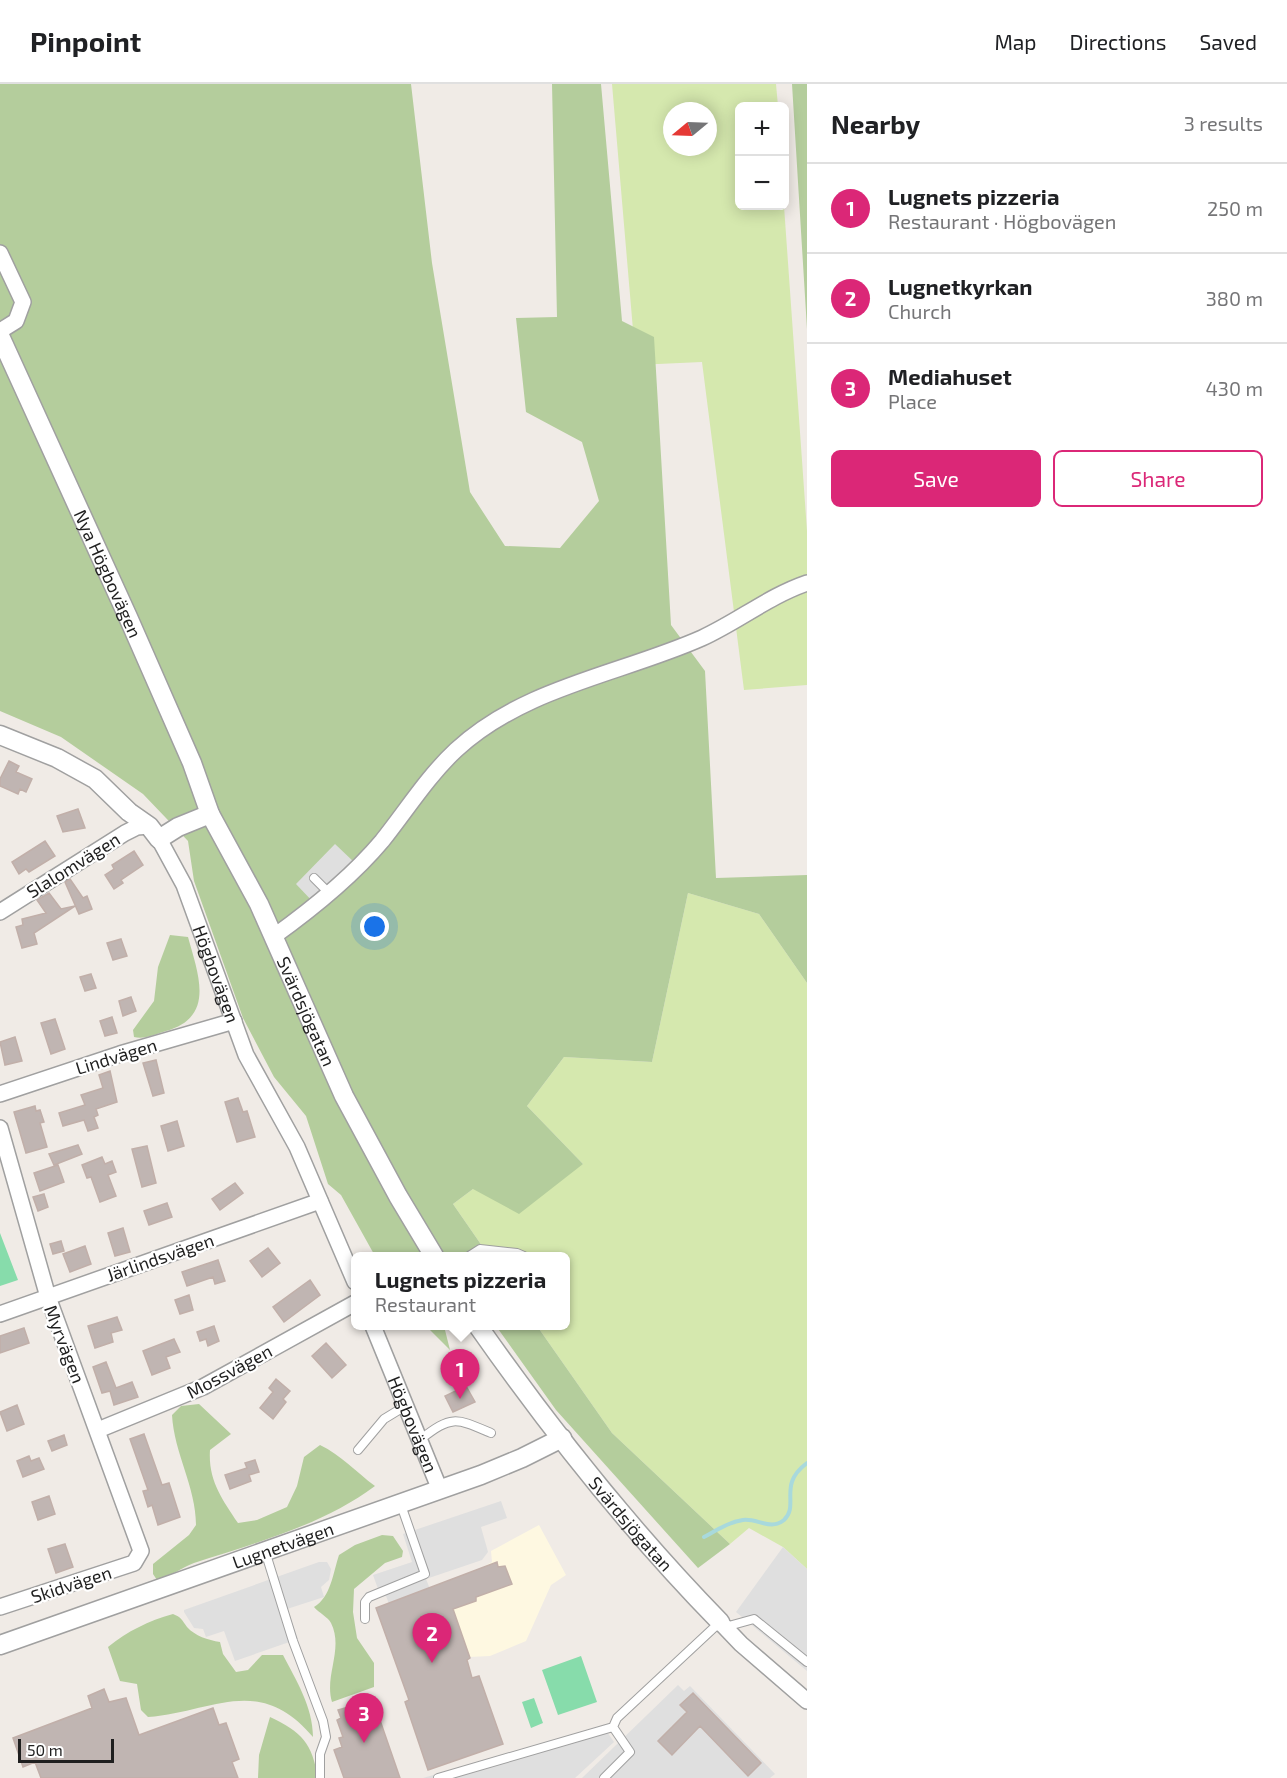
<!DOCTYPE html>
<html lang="en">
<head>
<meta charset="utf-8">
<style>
  :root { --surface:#fff; --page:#f2f2f2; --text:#202124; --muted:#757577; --line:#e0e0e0; --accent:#db2777 }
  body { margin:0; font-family:"Exo 2",sans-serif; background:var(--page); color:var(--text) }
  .controls { position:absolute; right:18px; top:18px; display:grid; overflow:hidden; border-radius:9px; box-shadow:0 3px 15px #0003 }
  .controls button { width:54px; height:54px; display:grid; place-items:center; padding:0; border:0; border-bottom:2px solid var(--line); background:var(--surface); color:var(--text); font:30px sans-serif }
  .compass { position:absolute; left:663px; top:18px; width:54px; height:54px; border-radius:50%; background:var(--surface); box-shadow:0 3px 15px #0003; rotate:251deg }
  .scale { position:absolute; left:18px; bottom:15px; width:96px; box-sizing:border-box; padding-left:6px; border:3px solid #1f1f1f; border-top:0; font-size:16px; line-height:21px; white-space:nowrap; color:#1f1f1f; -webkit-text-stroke:4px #fff; paint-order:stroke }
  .you { position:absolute; left:375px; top:843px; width:21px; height:21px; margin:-15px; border:4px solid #fff; border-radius:50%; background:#1a73e8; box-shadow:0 0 0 9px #1a73e833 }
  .badge { display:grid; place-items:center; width:39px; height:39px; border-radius:50%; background:var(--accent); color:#fff; font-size:20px; font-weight:700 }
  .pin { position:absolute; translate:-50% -50px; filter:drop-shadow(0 2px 3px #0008) }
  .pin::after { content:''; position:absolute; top:32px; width:21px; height:18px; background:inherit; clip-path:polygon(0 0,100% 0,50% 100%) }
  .popup { position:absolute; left:351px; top:1168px; width:219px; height:78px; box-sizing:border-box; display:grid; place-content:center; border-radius:9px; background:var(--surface); filter:drop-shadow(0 2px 4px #0005); font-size:20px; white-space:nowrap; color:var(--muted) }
  .popup b { font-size:22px; color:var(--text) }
  .popup::after { content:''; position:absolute; left:50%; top:100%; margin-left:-12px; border:12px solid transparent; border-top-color:var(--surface) }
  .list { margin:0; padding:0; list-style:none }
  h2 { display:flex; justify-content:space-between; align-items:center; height:78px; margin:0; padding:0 24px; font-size:26px }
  h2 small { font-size:20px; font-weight:400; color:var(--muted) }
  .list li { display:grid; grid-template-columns:39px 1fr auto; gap:18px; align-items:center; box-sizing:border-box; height:90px; padding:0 24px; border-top:2px solid var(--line) }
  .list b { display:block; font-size:22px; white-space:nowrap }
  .list p { margin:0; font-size:20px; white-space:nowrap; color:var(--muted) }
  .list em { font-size:20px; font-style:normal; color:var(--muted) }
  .actions { display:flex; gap:12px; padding:18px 24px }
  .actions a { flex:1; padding:14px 0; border:2px solid var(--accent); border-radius:9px; text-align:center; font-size:21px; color:var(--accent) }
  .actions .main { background:var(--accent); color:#fff }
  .map { position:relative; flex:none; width:807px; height:1694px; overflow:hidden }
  header { display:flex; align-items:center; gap:36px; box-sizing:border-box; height:84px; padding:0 30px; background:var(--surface); border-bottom:2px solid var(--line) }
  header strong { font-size:28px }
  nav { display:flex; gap:33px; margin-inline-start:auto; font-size:21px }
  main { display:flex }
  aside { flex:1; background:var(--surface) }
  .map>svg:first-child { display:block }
</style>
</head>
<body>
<header>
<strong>Pinpoint</strong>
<nav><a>Map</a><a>Directions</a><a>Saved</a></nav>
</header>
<main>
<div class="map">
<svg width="807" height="1694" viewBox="0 0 807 1694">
  <rect width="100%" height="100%" fill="#f0ebe6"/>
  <path fill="#fef8e1" d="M539,1441L566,1491L551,1501L526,1557L490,1572L469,1573L443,1505L492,1478L491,1467Z"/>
  <path fill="#d5e8ae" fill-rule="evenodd" d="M612,0H776L778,22H740V122H784L807,447V601L744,606L702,278L636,281ZM672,27H708V63H672Z
    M688,809L759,830L807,899V1485L783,1463L749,1444L730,1460L612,1349L537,1242H565V1172H489L453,1120L473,1105L583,1080L527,1022L564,973L652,978Z"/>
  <path fill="#b4cd9c" d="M0,0H411L432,179L470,408L505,462L560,464L599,417L582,358L526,328L516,234L557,233L552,0H601L622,237L654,253L671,541L705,587L716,794L807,791V899L759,830L688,809L652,978L564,973L527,1022L583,1080L519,1130L473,1105L453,1120L489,1172H375L341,1111L328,1100L306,1032L274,993L243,934L194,797L188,757L143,710L61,653L0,627Z
    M792,0H807V245Z
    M170,851L188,853C198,890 216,933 166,947C156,950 144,956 134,953L133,946L154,917L158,883Z
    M426,1242H444L450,1266Z
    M496,1242H537L612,1349L730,1460L698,1484L556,1326Z
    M199,1320L231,1350L210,1366C208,1396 222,1415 238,1439L257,1436L287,1423L297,1402L304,1373L320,1361C341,1371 356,1388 375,1402C323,1441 255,1459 194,1479C181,1484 170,1493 157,1496L153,1490V1480L189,1451L196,1441C196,1403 174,1369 172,1331L181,1322Z
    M382,1451L393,1452L403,1467L402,1473L385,1479L354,1505L353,1528L357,1554L374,1579V1603L332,1618C324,1592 344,1565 331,1539C328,1533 319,1529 314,1523C331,1513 333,1489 339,1471L355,1461Z
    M173,1530C181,1533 182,1536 187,1543C195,1552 208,1556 220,1558L223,1570L236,1588L248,1586L262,1571H283C296,1596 313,1623 313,1653C259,1589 213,1628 148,1633L141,1626L137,1600L120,1597L108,1563C128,1547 148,1537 173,1530Z
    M270,1633C302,1648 312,1659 318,1694H258L259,1671Z"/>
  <path fill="#87dcab" d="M0,1149L18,1196L0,1202Z
    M581,1572L597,1618L558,1631L542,1586Z
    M534,1614L543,1639L531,1644L522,1618Z"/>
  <path fill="#dfdfdf" d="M335,760L355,779L314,819L296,800Z
    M501,1417L507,1434L481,1443L488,1468L482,1476L426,1495L430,1505L389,1520L386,1512L381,1513L373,1491L412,1478L403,1450Z
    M783,1463L807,1485V1587L736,1528Z
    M319,1478H327L331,1485L329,1496L321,1503L324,1513L287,1525L298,1555L235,1577L224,1547L206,1553L203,1545L194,1544L184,1528V1526Z
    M678,1601L684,1607L690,1602L775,1690L770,1694H582Z
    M603,1642L614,1658L575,1694H423Z"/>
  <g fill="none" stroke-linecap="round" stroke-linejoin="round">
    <path stroke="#a8d9dc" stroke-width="4" d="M704,1453C717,1446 729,1438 743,1436C757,1434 771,1447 784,1436C800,1421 777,1401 807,1379"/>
  </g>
  <path fill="#c0b5b2" stroke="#c1afa9" stroke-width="1.5" d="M9,677L19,682L16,688L32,695L26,708L20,705L18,710L0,702V695Z
    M78,725L85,744L63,748L57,732Z
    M45,757L55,772L29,788L26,785L19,790L12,778Z
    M134,767L143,781L121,796L123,799L114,805L105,791L114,785L112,781Z
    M70,795L83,814L87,812L92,825L79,830L65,798Z
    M49,809L61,825L75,822L34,849L37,860L22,864L16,843L23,841L22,835L46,829L37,816Z
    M121,855L127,872L113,876L107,859Z
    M91,890L96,904L85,907L80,893Z
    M131,913L136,927L123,932L119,917Z
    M112,933L117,949L105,952L100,937Z
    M55,935L65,965L51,970L41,939Z
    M15,953L22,977L5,981L0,958Z
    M156,976L164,1009L153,1012L143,979Z
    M110,987L117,1018L96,1025L98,1031L94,1033L98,1044L88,1047L84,1036L63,1042L59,1029L85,1021L81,1011L103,1004L99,991Z
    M238,1014L243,1028L247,1027L255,1053L237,1058L225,1018Z
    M35,1022L36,1027L40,1026L44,1038L40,1039L47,1063L26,1069L14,1028Z
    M177,1037L184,1062L168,1067L161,1042Z
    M78,1061L82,1070L54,1081L49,1070Z
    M147,1062L156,1099L142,1103L132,1065Z
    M102,1073L105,1080L112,1077L116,1088L108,1091L116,1112L100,1118L91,1093L87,1094L82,1081Z
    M58,1081L64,1098L40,1107L34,1089Z
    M235,1099L243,1109L220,1126L212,1115Z
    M44,1110L48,1123L38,1127L33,1113Z
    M167,1119L172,1133L149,1141L144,1127Z
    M123,1144L130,1168L115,1172L108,1149Z
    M61,1157L64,1167L53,1170L50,1160Z
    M85,1162L91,1180L70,1188L63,1170Z
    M268,1164L280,1179L262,1193L250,1177Z
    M218,1176L225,1197L215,1200L213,1193L187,1202L182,1188Z
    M310,1196L320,1211L284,1238L273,1223Z
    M189,1211L193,1226L180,1230L175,1216Z
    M117,1233L122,1246L111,1249L113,1258L95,1264L88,1242Z
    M214,1242L219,1257L208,1262L206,1255L200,1257L197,1248Z
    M24,1244L29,1259L0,1269V1252Z
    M174,1255L180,1268L166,1273L170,1284L152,1291L143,1267Z
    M326,1259L346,1281L332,1294L312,1272Z
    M106,1278L116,1304L132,1298L138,1313L114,1321L110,1307L102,1309L93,1283Z
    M276,1295L290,1307L283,1315L286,1318L273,1335L260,1324L273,1308L269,1304Z
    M466,1302L475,1318L453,1328L445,1312Z
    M17,1321L24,1340L7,1347L0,1328Z
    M144,1350L162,1401L169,1399L180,1433L158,1441L152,1421L148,1423L143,1407L148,1406L130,1355Z
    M64,1351L67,1361L52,1367L48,1357Z
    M29,1372L31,1377L39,1374L44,1385L23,1393L17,1377Z
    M255,1376L259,1388L249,1391L251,1397L230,1405L225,1391L247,1384L245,1379Z
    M49,1412L55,1430L38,1436L32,1418Z
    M65,1460L73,1483L56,1489L48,1465Z
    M497,1478L498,1483L505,1482L512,1500L476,1513V1517L453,1525L470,1574L467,1576L472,1594L479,1592L503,1660L428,1686L405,1618L409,1616L376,1524Z
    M104,1605L109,1618L126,1614L139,1651L213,1624L219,1641L226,1639L239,1675L232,1678L238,1694H41L35,1678L23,1683L13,1654L92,1624L88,1612Z
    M693,1609L761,1679L748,1692L700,1642L672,1671L658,1657L687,1628L680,1621Z
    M373,1616L400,1694H344L334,1666L342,1663L339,1654L343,1653L337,1636L341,1634L338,1626Z"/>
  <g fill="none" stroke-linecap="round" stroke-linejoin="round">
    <defs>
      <path id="service" d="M314,794L330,810
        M469,1172L480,1165L517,1169L524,1172
        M421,1355C452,1331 456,1334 491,1349
        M358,1366L384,1335L407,1321
        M265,1467L293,1557L323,1637L326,1653L320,1670V1694
        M365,1535V1518L369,1513L425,1490L401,1421
        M725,1543L754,1535L807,1578
        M438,1694L613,1643
        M604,1694L630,1668L613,1643L617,1634L720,1538"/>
      <g id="minor">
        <path d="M0,169L23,218L16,237L0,247"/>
        <path id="s1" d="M159,755L184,801L246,971L297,1063L355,1198"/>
        <path d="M0,828L125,749L137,743L149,742"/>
        <path d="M273,853C312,825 351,794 382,757C406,727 428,692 456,666C524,603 621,590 702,554C739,537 769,512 807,499"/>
        <path d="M0,1010L120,970L234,937"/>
        <path d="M0,1044L48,1213L141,1467L134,1479L0,1523"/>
        <path d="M0,1230L320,1117"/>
        <path id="s2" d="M373,1242L440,1406"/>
        <path d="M98,1346L203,1303L355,1219"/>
        <path d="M720,1538L741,1560L807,1617"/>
      </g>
      <g id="tertiary">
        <path id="s3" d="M0,252L128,533L192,679L210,730L259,820L344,1012L398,1112L434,1172"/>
        <path d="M0,651L57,674L95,695L129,728L149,742L159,755L178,743L210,730"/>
        <path id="s4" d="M478,1242C551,1346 631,1447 720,1538"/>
        <path id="s5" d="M0,1561L481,1391L522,1374L562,1354"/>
      </g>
    </defs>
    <use href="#service" stroke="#a0a0a0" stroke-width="10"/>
    <use href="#minor" stroke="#a0a0a0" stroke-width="18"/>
    <use href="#tertiary" stroke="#a0a0a0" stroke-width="21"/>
    <use href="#service" stroke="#fff" stroke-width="8"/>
    <use href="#minor" stroke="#fff" stroke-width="15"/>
    <use href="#tertiary" stroke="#fff" stroke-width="18"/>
  </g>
  <g text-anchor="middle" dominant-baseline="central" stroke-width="4.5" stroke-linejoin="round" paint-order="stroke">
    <g font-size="18" fill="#1f1f1f" stroke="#fff">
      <text stroke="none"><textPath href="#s3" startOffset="261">Nya Högbovägen</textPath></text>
      <text transform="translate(73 781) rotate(-32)">Slalomvägen</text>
      <text stroke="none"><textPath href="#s1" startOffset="147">Högbovägen</textPath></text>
      <text stroke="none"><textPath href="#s3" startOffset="742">Svärdsjögatan</textPath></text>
      <text transform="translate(116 972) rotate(-17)">Lindvägen</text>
      <text transform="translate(160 1173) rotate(-19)">Järlindsvägen</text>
      <text transform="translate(65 1260) rotate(69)">Myrvägen</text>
      <text transform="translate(229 1287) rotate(-28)">Mossvägen</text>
      <text stroke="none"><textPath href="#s2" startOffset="106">Högbovägen</textPath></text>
      <text stroke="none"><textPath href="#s4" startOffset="250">Svärdsjögatan</textPath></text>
      <text stroke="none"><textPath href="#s5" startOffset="300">Lugnetvägen</textPath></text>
      <text transform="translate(71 1500) rotate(-18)">Skidvägen</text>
    </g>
  </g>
</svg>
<div class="controls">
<button>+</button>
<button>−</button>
</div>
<svg class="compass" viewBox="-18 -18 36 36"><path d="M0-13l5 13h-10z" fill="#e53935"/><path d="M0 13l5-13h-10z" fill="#757577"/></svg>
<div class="scale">50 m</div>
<div class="you"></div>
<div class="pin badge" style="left:460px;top:1315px">1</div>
<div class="popup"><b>Lugnets pizzeria</b>Restaurant</div>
<div class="pin badge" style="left:432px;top:1579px">2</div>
<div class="pin badge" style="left:364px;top:1659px">3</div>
</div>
<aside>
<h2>Nearby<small>3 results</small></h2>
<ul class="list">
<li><span class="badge">1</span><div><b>Lugnets pizzeria</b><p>Restaurant · Högbovägen</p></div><em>250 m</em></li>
<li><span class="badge">2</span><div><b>Lugnetkyrkan</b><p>Church</p></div><em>380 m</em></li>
<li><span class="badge">3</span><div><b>Mediahuset</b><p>Place</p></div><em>430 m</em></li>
</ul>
<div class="actions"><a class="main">Save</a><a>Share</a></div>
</aside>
</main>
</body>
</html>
